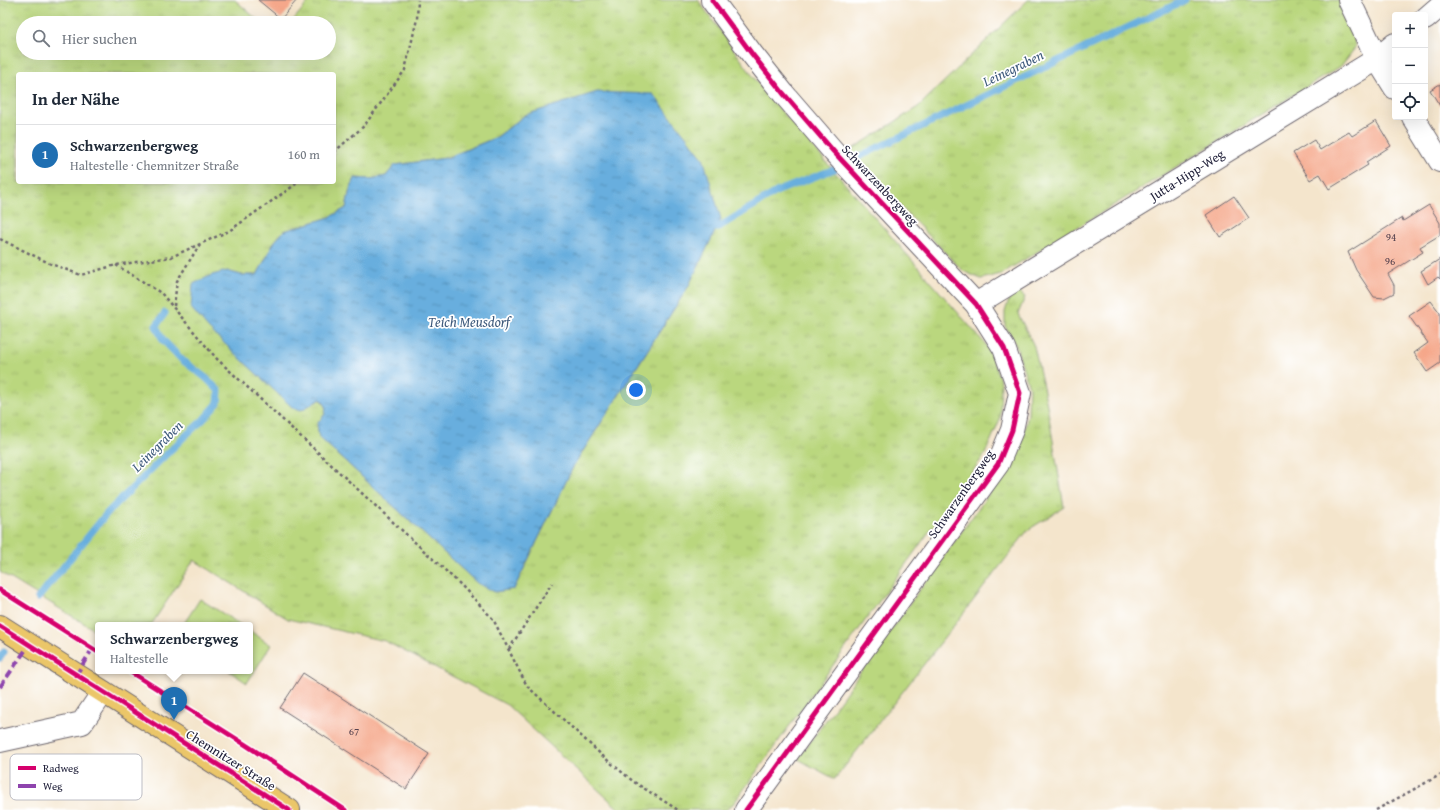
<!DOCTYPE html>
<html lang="de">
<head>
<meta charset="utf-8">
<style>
  :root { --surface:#fff; --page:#f6f6f7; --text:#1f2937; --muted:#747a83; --line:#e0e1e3; --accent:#1f6fb2 }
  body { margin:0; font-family:"Gentium Book Plus",serif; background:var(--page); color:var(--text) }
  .controls { position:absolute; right:12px; top:12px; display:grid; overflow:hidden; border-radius:4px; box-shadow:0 4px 16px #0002 }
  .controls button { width:36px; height:36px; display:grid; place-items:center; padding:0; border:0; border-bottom:1px solid var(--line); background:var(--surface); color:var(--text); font:20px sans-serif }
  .you { position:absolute; left:636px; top:390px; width:14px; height:14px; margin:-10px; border:3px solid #fff; border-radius:50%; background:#1a73e8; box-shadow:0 0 0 6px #1a73e833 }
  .badge { display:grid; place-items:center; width:26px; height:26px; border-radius:50%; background:var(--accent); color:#fff; font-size:13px; font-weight:700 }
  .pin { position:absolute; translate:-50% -33px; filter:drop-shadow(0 1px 2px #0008) }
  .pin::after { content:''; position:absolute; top:21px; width:14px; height:12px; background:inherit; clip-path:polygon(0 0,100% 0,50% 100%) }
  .popup { position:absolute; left:95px; top:622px; width:158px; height:52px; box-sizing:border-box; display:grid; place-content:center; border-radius:4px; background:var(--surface); filter:drop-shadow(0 1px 3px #0005); font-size:13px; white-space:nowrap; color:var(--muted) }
  .popup b { font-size:15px; color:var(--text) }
  .popup::after { content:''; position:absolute; left:50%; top:100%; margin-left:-8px; border:8px solid transparent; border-top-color:var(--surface) }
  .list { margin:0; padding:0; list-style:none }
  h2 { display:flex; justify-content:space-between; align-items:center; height:52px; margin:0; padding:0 16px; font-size:17px }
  h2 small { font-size:13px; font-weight:400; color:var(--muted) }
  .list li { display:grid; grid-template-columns:26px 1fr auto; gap:12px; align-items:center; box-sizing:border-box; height:60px; padding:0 16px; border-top:1px solid var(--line) }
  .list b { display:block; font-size:15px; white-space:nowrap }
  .list p { margin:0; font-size:13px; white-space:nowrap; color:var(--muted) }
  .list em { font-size:13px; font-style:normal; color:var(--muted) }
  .icon { flex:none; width:22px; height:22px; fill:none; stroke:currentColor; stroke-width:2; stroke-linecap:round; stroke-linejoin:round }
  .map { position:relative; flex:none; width:1440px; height:810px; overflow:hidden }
  .search { position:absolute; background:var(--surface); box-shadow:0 4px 16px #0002; left:16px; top:16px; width:320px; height:44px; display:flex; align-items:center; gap:10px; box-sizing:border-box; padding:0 14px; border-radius:22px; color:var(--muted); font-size:15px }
  .panel { position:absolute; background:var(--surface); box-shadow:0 4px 16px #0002; left:16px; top:72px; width:320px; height:112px; border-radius:4px }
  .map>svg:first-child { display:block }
</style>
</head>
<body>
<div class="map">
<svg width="1440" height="810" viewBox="0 0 1440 810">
  <defs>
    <pattern id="grass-tufts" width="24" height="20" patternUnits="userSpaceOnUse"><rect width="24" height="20" fill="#bad77e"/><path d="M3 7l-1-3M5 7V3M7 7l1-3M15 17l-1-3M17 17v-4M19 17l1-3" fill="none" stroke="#a0b86e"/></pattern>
    <pattern id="water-ripples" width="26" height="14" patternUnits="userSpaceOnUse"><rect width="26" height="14" fill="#67aede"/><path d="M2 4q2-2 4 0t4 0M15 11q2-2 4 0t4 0" fill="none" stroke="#548db5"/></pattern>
  </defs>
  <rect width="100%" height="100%" fill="#fff"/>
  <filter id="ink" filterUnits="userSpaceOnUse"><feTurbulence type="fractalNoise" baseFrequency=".025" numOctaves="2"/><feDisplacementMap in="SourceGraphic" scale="8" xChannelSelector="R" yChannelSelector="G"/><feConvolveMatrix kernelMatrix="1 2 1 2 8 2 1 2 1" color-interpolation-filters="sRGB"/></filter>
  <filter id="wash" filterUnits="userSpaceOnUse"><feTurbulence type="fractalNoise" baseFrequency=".012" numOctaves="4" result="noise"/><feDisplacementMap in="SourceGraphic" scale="16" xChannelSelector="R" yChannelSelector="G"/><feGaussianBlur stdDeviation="0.9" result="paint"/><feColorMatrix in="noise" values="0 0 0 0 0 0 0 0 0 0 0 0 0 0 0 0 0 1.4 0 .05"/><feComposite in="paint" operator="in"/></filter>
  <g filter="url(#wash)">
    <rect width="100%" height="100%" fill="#f4e5cc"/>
    <path fill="url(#grass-tufts)" stroke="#6e7c5c" fill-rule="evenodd" d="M0,0H235L261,23H23V53H329V23H291L310,0H698L763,90L988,347L1001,382L1000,419L985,454L734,803L726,810H620L507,705L385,641L288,619L194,560L151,625H98V632L0,572ZM18,74H334V182H18ZM525,115L721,219L688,287L574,465L514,589L495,592L477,583L319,437L317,424L325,414L326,406L320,399L301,410L227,271L241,275H257L275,241L284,231L330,217L346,208L349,193L355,178L370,179L386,176L395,165L446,158L497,137Z
      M1028,0H1339L1354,29L1355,48L1341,66L1001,274L981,279L963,271L848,152L918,107Z
      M1017,290L1025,297L1018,314L1034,346L1047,405L1064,507L1028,530L835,779L798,759L1001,477L1021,444L1028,415L1029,387L1016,346L1005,326V312L1009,299Z"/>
    <path fill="#bad77e" stroke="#6e7c5c" d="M200,599L241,625H183Z
      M250,631L271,645L247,683L229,671H250Z"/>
    <path fill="url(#water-ripples)" stroke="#44688c" d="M597,92L653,94L703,158L721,219L688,287L574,465L514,589L495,592L477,583L319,437L317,424L325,414L326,406L321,399L301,410L292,407L209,329L191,308L193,284L212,275L227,271L241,275H257L275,241L284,231L330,217L346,208L349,193L355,178L370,179L386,176L395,165L446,158L497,137L525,115Z"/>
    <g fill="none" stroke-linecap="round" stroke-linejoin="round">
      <path stroke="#67aede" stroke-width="7" d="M852,160L1185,0
        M717,228L778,191L837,168
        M38,598L108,512L185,436L203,420L218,403L219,391L206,378L182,360L163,340L156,326L165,313
        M0,658L4,652"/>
    </g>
    <g id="blocks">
      <path fill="#f5a78a" d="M258,0H297L281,19Z
        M1440,84V106L1430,90Z
        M1376,121L1391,146L1366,162L1368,165L1329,189L1320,174L1310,180L1293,153L1314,140L1320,150L1349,132L1352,136Z
        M1234,196L1249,218L1220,237L1206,215Z
        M1429,205L1440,223V235L1420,247L1423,252L1388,274L1394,285V293L1384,298L1374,297L1356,270L1348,252L1402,218L1403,221Z
        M1440,259V279L1438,277L1428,284L1421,271Z
        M1431,301L1440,313V363L1427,372L1414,353L1428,343L1409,316Z
        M303,673L429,754L406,789L280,708Z"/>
    </g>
  </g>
  <g filter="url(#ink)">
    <use href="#blocks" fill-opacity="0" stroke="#6c666e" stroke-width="1"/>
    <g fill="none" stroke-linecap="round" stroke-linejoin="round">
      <defs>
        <path id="minor" d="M712,0L752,54L783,93L834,152L976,304L1004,348L1020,393L1012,430L998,464L746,810
          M1349,0L1377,59L1395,88
          M1425,19L1440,6
          M1413,117L1440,161
          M976,304L1377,59L1395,44
          M0,741L82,723L103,692"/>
        <path id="major" d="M0,626L289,810"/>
      </defs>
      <use href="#minor" stroke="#6c666e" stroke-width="24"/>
      <use href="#major" stroke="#6c666e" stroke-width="24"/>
      <path stroke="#6c666e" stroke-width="2.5" stroke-dasharray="3 3" stroke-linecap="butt" d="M334,152L364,126L405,70L417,19L418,0
        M0,239L51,264L81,275L116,265L171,257L229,231L299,182
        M116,265L161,293L217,359L461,585L493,619L527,686L606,759L634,782L678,810
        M174,306L177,281L200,244
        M509,649L552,583
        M1376,810L1440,775"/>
      <use href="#minor" stroke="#fff" stroke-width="22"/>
      <use href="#major" stroke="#ebc669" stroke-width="22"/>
      <path stroke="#8e44ad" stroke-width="4" stroke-dasharray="8 4" stroke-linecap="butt" d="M76,675L93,648
        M0,687L29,645"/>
      <defs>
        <path id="cycleway" d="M712,0L752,54L783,93L834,152L976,304L1004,348L1020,393L1012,430L998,464L746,810
          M0,590L98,652
          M0,626L289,810
          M129,671L246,745L345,810"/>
      </defs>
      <use href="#cycleway" stroke="#fff" stroke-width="8"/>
      <use href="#cycleway" stroke="#d6006c" stroke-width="5"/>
    </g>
  </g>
  <g text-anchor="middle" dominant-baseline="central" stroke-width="3.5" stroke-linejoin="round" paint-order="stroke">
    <g font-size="11" fill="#57434f">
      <text x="1391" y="237">94</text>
      <text x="1390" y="261">96</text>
      <text x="354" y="731">67</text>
    </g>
    <g font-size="13" fill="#22223b" stroke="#fff">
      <text transform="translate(1187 175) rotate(-32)">Jutta-Hipp-Weg</text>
      <text transform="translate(880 185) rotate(47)">Schwarzenbergweg</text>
      <text transform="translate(961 494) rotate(-55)">Schwarzenbergweg</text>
      <text transform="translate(231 760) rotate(32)">Chemnitzer Straße</text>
    </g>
    <g font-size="14" font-style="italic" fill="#3e5a7c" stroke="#fff">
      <text transform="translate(1013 68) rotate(-26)">Leinegraben</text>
      <text x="469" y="322">Teich Meusdorf</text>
      <text transform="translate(157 446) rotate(-45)">Leinegraben</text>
    </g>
  </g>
  <rect x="10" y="754" width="132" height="46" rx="6" fill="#fff" stroke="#bdbdc4" stroke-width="1"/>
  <rect x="18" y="766" width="18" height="4" fill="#d6006c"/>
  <rect x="18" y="784" width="18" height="4" fill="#8e44ad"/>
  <g font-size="11" fill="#22223b">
    <text x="43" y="772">Radweg</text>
    <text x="43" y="790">Weg</text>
  </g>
</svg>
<div class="controls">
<button>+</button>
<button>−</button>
<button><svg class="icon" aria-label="locate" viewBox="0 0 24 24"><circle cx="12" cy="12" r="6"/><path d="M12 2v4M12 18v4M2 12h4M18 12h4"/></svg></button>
</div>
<div class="you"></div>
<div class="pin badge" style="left:174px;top:720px">1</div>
<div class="popup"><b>Schwarzenbergweg</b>Haltestelle</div>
<div class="search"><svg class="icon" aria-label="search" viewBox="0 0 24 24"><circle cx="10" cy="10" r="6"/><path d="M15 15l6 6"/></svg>Hier suchen</div>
<section class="panel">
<h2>In der Nähe<small></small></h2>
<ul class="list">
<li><span class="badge">1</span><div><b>Schwarzenbergweg</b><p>Haltestelle · Chemnitzer Straße</p></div><em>160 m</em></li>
</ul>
</section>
</div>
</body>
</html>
